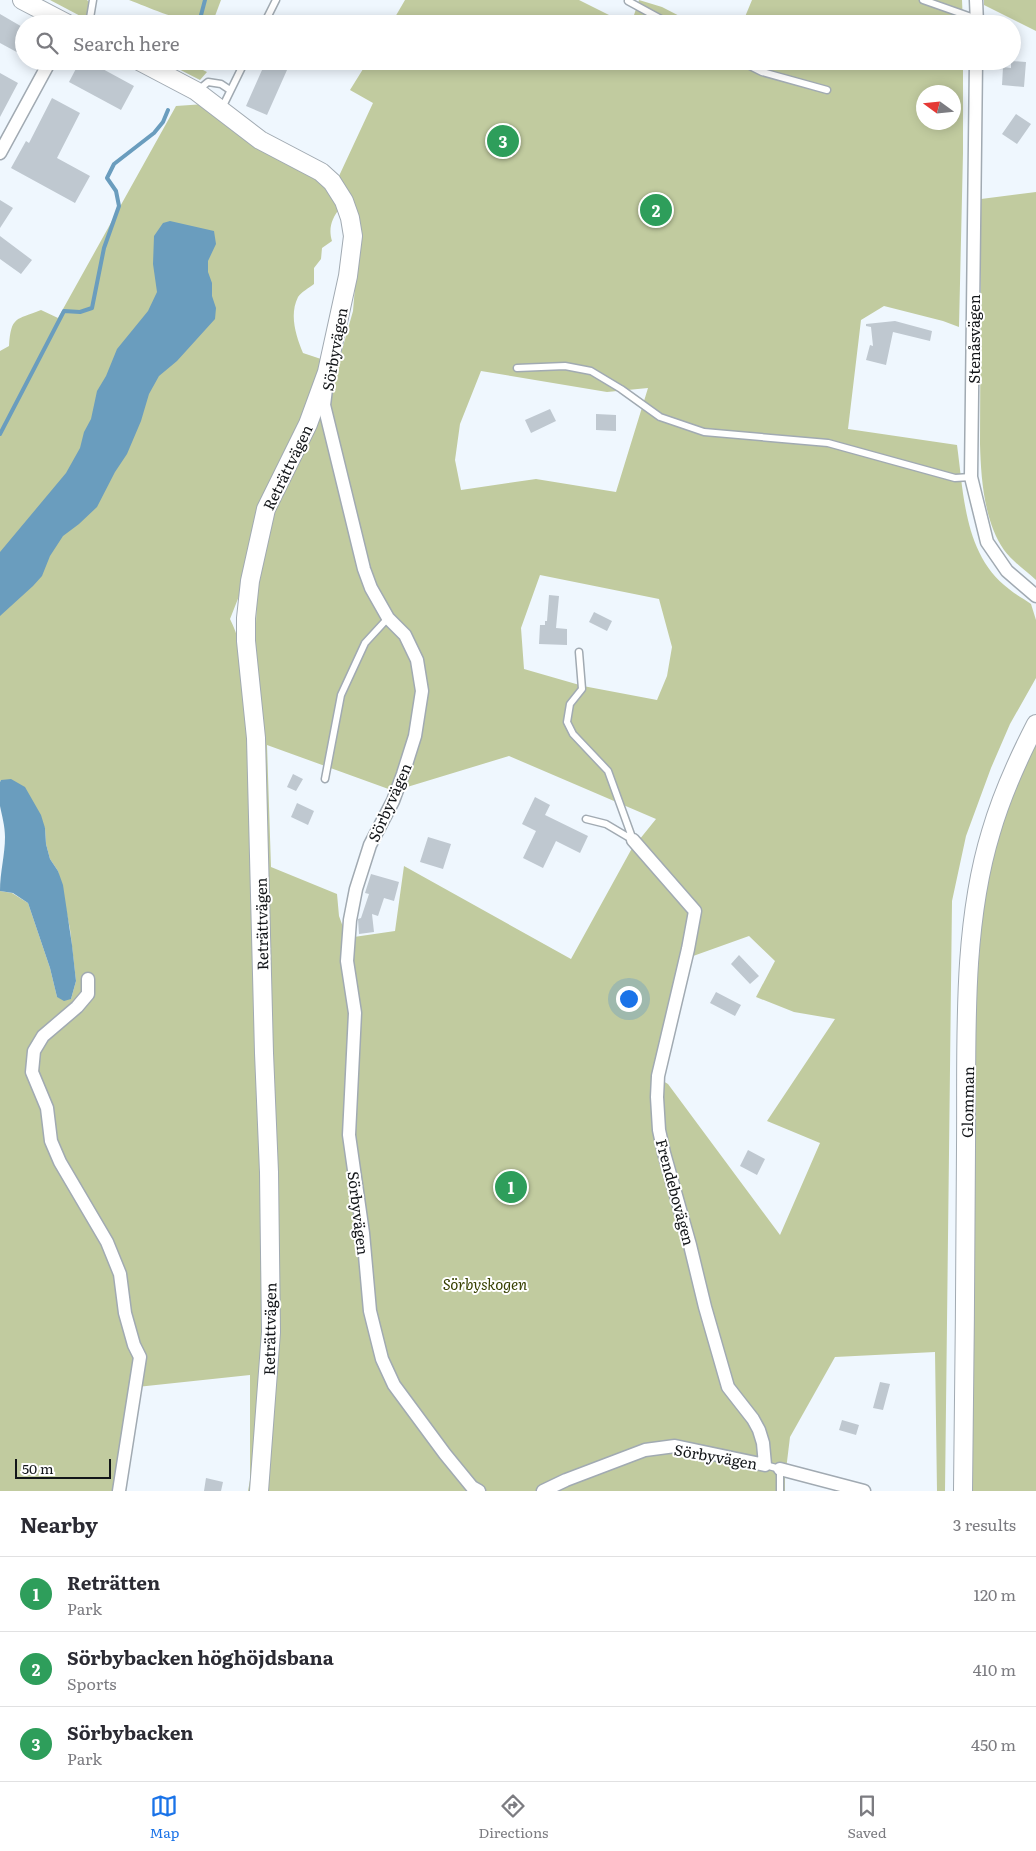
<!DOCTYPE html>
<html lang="en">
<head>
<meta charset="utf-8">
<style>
  :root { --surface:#fff; --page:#f2f2f3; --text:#2b2b33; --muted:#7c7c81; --line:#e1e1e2; --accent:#1a73e8 }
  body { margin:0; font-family:Literata,serif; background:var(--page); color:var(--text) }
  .compass { position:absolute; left:916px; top:85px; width:45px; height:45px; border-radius:50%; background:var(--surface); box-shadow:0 2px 12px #0003; rotate:285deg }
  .scale { position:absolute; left:15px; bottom:12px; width:96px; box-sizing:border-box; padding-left:5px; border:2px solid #131619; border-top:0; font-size:14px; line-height:18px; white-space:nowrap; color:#131619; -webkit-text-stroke:4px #fff; paint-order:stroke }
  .you { position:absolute; left:628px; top:998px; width:18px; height:18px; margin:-12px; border:4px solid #fff; border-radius:50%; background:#1a73e8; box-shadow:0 0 0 8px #1a73e833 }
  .badge { display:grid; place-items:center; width:32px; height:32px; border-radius:50%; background:var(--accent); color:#fff; font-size:16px; font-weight:700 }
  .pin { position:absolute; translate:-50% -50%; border:2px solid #fff; box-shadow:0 1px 5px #0006 }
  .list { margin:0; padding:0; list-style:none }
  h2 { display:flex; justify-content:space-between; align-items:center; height:65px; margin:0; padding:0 20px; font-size:21px }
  h2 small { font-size:16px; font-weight:400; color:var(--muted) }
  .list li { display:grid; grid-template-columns:32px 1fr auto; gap:15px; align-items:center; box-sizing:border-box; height:75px; padding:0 20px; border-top:1px solid var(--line) }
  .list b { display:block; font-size:19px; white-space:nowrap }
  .list p { margin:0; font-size:16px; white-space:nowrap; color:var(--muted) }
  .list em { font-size:16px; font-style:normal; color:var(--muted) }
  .icon { flex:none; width:28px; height:28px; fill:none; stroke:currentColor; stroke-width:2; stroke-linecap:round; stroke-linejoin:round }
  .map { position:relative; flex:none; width:1036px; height:1491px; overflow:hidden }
  .search { position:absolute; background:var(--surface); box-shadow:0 2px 12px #0003; left:15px; right:15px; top:15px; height:55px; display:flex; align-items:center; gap:12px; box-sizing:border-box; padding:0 18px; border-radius:28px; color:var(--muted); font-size:19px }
  .sheet { height:290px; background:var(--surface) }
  nav { display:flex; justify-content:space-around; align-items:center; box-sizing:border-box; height:70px; border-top:1px solid var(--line); background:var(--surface); font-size:14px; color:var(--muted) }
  nav a { display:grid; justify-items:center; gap:2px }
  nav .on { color:var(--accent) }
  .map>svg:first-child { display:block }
</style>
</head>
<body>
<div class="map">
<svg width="1036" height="1491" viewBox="0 0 1036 1491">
  <rect width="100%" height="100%" fill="#eff7fe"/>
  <path fill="#c1cb9f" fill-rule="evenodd" d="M50,0H87L89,2L86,19Z
    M129,0H221L212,24H205L202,20C178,22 151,8 129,0Z
    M405,0H579L627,24H391Z
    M639,0L662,7L695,24H631Z
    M752,0H962L963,24H742Z
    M984,0H1036V31L984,5Z
    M163,61H197L195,66L207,72L200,80Z
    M368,61H963V153L959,327L943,321L884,306L861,320L848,429L957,445C964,495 964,555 1009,589C1016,595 1024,599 1031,604L1036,620V678L1010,724L991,768L966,836L952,901L945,1491H937L935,1352L835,1357L790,1437L785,1478V1491H266L255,660L258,551L270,509L321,403L338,364L353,311L358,250L347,200L339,176L373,103L350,90ZM924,92H954V122H924ZM481,371L607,392L648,388L616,492L536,479L461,490L455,460L460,424ZM540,575L659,599L672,647L667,676L657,700L583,686L524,669L521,628ZM267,745L394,791L509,756L656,819L631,850L571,959L404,866L395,931L347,938L339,916L337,894L271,867ZM749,936L775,961L756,997L794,1012L835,1019L767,1121L820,1143L780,1235L668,1084L656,1077L682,960Z
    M205,104L234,132L253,145L330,187L340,208C332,218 328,228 332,241L322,248L321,259L314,268V284C309,288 301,292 298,297C289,315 296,336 303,353L324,360L314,399L250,541L243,570L241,591L230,619C246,650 245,687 248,721L267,1303L256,1491H248L250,1480V1375L137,1387L115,1491H0V891L12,893L28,903L50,968L57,997L71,999L76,981L70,929L58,871L50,859L46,844L45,828L1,780L0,782V351L9,346C11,316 16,320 41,310L58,318L176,106Z
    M1036,192V580C1026,571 1012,561 1004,550C984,521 981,479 980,444L981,199Z
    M1036,744V1491H970L974,1015L984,897L997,837L1027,760Z"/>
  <path fill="#6a9dbe" d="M170,221L214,231L216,244L208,261V272L212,283V296L216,308L215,319L177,361L159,376L149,394L141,421L127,454L115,472L97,507L79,524L63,536L50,556L42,576L33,586L0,616V552L66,473L80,448L84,432L91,419L97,391L106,376L117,349L148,311L157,292L153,264L154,236L163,223Z
    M11,779L25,787L41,815L45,828L46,844L50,859L58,871L63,885L72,945L76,981L71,999L64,1001L57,997L50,968L28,903L13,893L0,891C0,872 5,855 5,837C5,826 2,816 0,806C0,798 0,790 0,782L1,780Z"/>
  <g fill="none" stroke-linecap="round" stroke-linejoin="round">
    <path stroke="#6a9dbe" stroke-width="4" d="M200,19L205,0
      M188,62V61
      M0,434L64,311L80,312L92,308L104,248L119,206L116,191L107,178L114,164L154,133L163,122L168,110"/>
  </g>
  <path fill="#bfc8d0" d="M0,14L24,28V56L0,43Z
    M80,61H88L134,86L121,110L69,82Z
    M266,61H291L267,115L246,106Z
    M1011,61L1026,62L1024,87L1002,85L1003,67L1011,68Z
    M0,73L18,83L0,117Z
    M52,98L80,113L57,158L90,176L75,203L11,168L26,141L29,143Z
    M1016,114L1031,124L1017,144L1002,134Z
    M0,200L13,208L0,228Z
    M0,236L32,260L21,274L0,259Z
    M895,321L932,331L930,341L893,332L886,365L866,360L870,345L873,346L871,327L866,326V324Z
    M550,409L556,421L531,433L525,420Z
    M596,414L616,415V431L596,430Z
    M549,595L559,596L556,628L567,629V645L539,644L540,625H545V621H547Z
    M594,612L612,621L607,631L589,622Z
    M293,774L303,779L296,791L287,787Z
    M535,797L550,805L545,815L588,836L580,853L556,841L543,868L523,858L536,831L522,824Z
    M297,803L314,811L308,825L291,817Z
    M428,837L451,844L443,869L420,862Z
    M371,874L399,882L394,901L384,898L378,916L372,914L374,932L359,934L358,919L361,918L369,894L365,893Z
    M739,955L759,976L750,984L731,964Z
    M716,992L741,1005L735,1016L710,1003Z
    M748,1150L765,1159L757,1175L740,1166Z
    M880,1382L890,1384L883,1410L873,1408Z
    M842,1420L859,1425L856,1435L839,1430Z
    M206,1478L223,1482L221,1491H204Z"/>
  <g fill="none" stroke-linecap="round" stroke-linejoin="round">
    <defs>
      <path id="lane" d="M923,0L977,19
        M628,1L670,24
        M89,24L93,0
        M264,24L276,0
        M740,61L762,72L827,90
        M197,91L208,82L221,84L230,90
        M222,108L245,61
        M517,368L565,366L591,371L621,389L660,417L704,432L828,443L955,478L971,477
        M579,652L582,689L570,704L567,722L573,734L608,771L633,840
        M325,779L341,695L365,643L388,618
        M586,819L606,824L633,840
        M765,1465L780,1469V1491"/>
      <path id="street" d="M976,0L977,24
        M976,61L971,477L987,542L1007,571L1036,596
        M0,153L50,61
        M326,389L324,405L364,569L371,588L388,618L405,635L417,660L422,691L415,736L403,774L393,801L370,845L356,889L350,920L347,961L355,1013L349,1135L363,1233L370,1311L382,1359L394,1385L445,1454L472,1487L479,1491
        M88,979V994L77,1007L43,1036L34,1051L32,1072L47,1108L51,1141L60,1162L107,1242L120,1274L125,1313L134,1345L140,1357L119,1491
        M780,1469L864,1491
        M543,1491L566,1480L645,1450L675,1446L765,1465L763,1443L759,1430L753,1419L728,1387L705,1307L690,1245L664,1153L659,1130L657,1097L658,1076L688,949L695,911L633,840"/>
      <path id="secondary" d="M22,0L68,24
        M139,61L196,91L260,140L321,172L332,182L344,201L350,218L353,236L348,276L327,372L308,424L266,509L250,581L246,618V641L256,738L264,1053L269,1172L271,1332L259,1491
        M963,1491C965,1376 965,1262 966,1147C967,1045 961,930 991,832C1002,794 1018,759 1036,724"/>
    </defs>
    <use href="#lane" stroke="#a1aab2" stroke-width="9"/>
    <use href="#street" stroke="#a1aab2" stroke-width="15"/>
    <use href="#secondary" stroke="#a1aab2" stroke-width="20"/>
    <use href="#lane" stroke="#fff" stroke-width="6"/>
    <use href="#street" stroke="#fff" stroke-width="12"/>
    <use href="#secondary" stroke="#fff" stroke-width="18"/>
  </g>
  <g text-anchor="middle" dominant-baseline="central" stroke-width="4" stroke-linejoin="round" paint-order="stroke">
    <g font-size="15" fill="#131619" stroke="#fff">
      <text transform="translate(973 339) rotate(-90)">Stenåsvägen</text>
      <text transform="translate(334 349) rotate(-80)">Sörbyvägen</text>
      <text transform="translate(287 467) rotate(-64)">Reträttvägen</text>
      <text transform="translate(389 802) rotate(-66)">Sörbyvägen</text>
      <text transform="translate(261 924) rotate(-91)">Reträttvägen</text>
      <text transform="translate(967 1102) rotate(-89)">Glomman</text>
      <text transform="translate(676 1192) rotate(75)">Frendebovägen</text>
      <text transform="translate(359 1213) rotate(83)">Sörbyvägen</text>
      <text transform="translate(269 1329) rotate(-89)">Reträttvägen</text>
      <text transform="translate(716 1456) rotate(10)">Sörbyvägen</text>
    </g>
    <g font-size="15" font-style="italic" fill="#374000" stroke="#fff">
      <text x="485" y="1283">Sörbyskogen</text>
    </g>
  </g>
</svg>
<svg class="compass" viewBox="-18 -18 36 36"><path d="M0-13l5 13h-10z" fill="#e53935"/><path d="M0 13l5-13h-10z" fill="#7c7c81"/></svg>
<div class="scale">50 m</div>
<div class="you"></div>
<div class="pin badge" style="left:511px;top:1187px;background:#2e9e5b">1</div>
<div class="pin badge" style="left:656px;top:210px;background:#2e9e5b">2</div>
<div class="pin badge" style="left:503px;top:141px;background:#2e9e5b">3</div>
<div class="search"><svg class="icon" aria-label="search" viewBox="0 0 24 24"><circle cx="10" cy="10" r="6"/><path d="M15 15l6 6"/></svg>Search here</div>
</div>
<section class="sheet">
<h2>Nearby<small>3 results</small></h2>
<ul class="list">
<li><span class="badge" style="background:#2e9e5b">1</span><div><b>Reträtten</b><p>Park</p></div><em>120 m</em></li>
<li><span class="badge" style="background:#2e9e5b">2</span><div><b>Sörbybacken höghöjdsbana</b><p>Sports</p></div><em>410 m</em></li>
<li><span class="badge" style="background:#2e9e5b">3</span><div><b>Sörbybacken</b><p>Park</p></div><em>450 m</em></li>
</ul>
</section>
<nav>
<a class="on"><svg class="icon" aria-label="map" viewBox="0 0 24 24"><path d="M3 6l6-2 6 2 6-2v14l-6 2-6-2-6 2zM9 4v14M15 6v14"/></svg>Map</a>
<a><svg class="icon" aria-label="directions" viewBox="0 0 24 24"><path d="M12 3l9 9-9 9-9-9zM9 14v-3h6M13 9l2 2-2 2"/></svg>Directions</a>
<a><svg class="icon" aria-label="saved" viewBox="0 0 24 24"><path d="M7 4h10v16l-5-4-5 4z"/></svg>Saved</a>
</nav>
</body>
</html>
